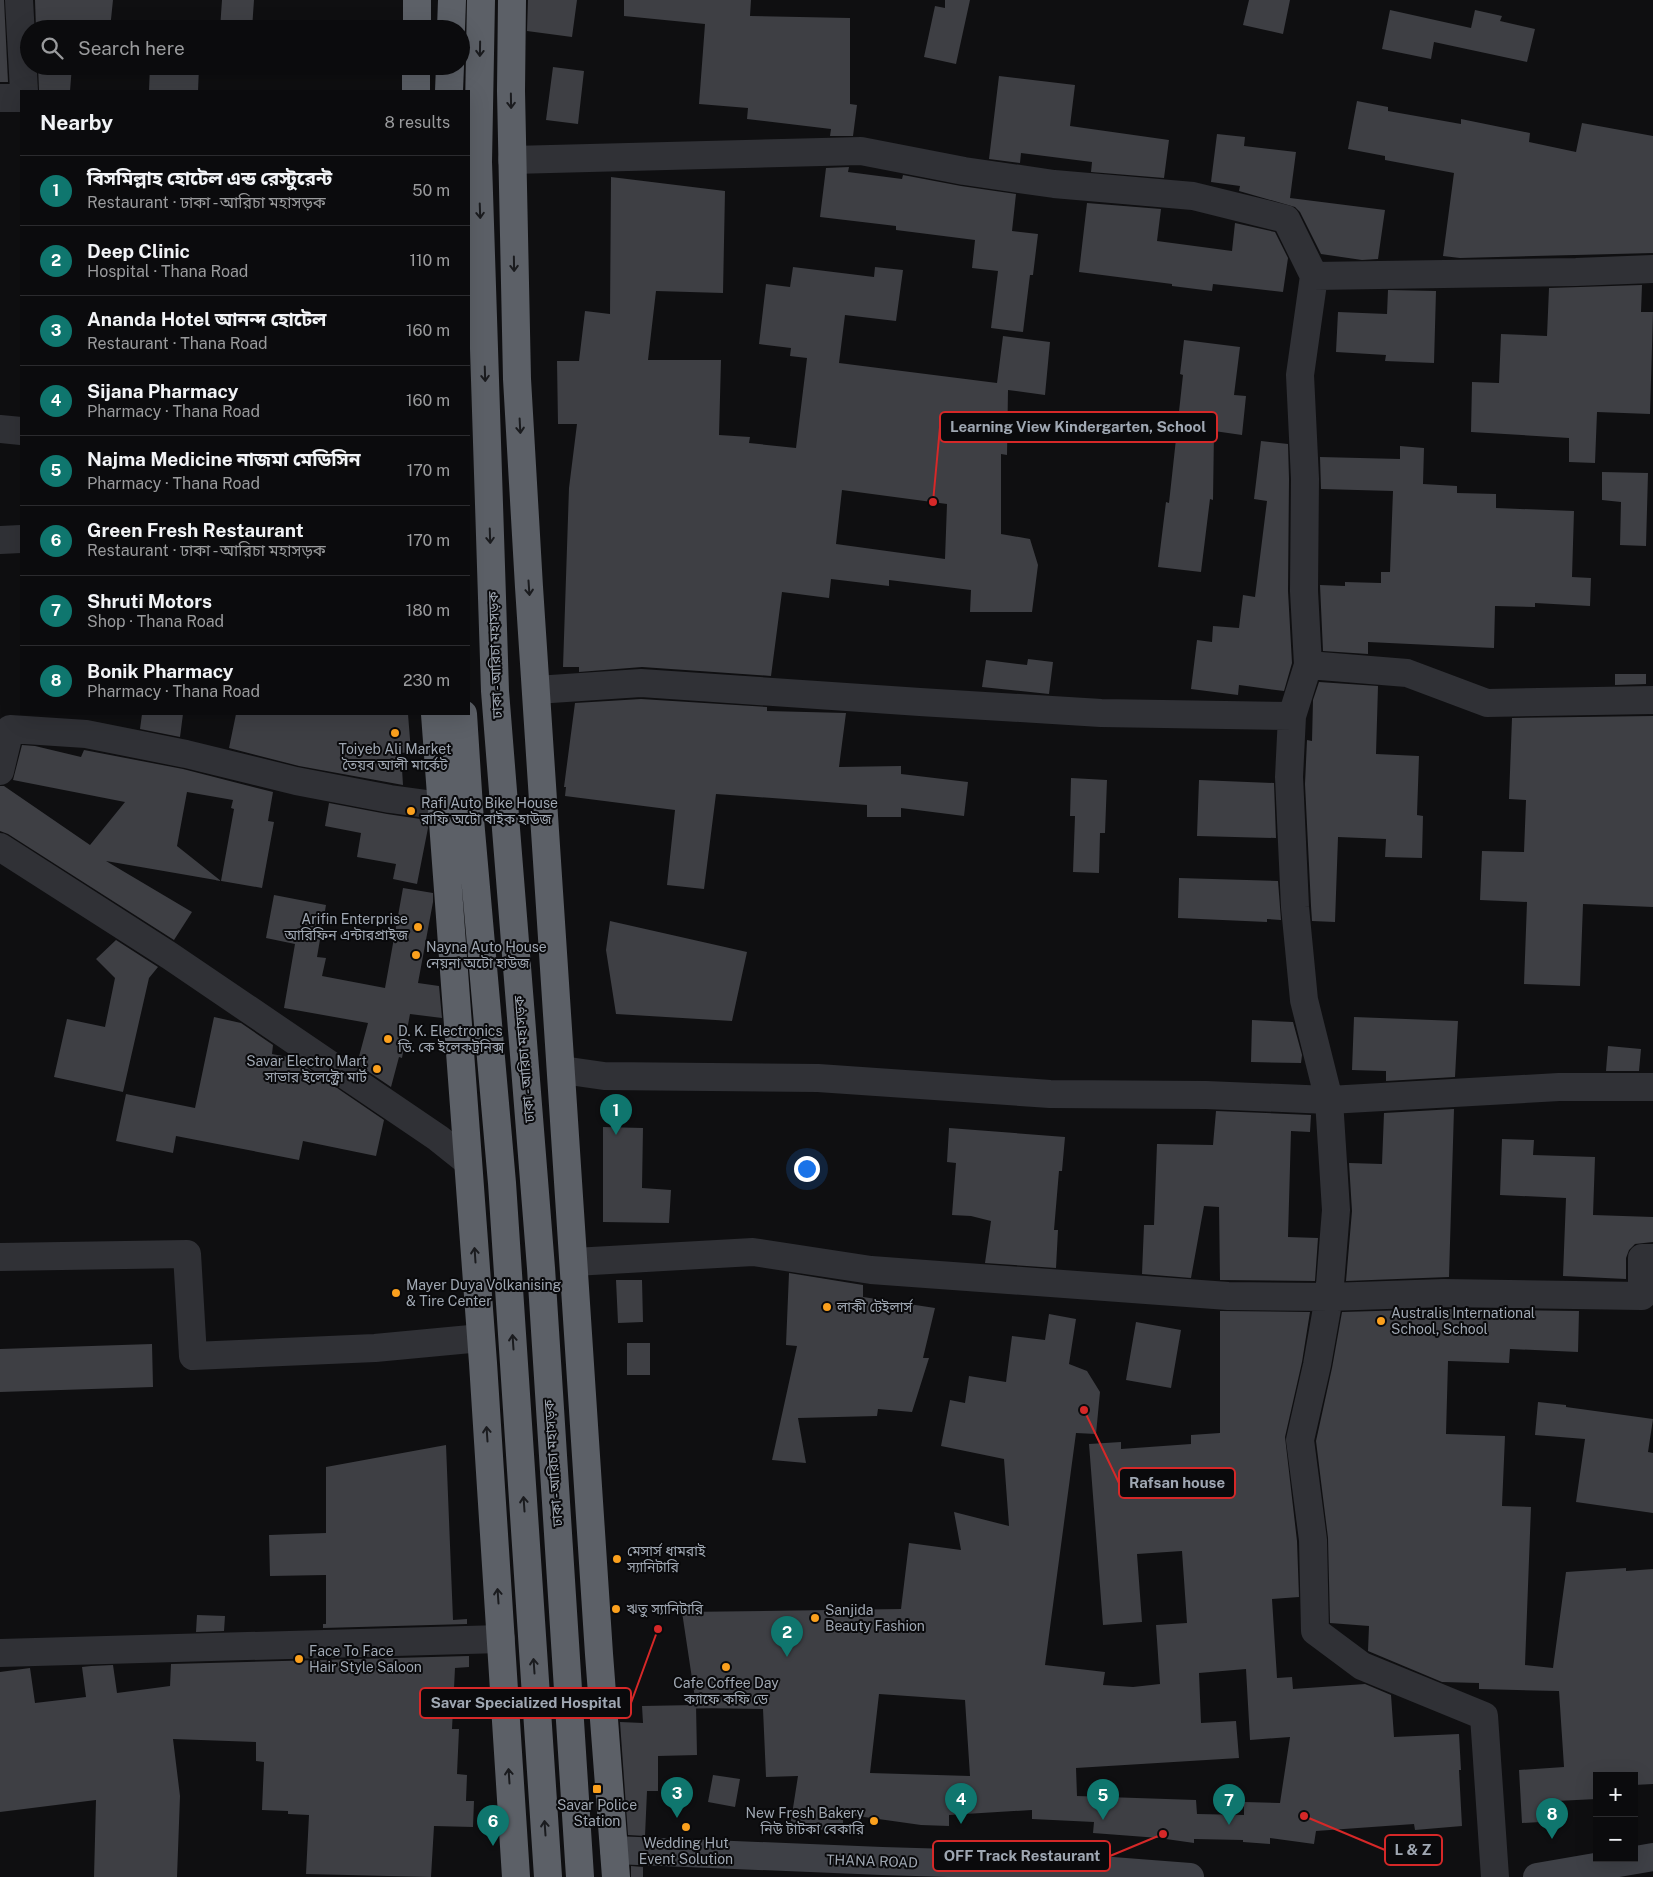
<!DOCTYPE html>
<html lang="en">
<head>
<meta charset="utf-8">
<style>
  :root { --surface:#0b0b0d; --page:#19191b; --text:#f1f3f6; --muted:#9a9b9d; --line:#2b2b2e; --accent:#0f766e }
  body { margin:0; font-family:"Public Sans","Noto Sans Bengali",sans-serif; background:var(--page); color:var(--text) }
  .controls { position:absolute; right:15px; bottom:15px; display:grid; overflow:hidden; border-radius:0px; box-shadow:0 5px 20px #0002 }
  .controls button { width:45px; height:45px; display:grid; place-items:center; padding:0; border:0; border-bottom:1px solid var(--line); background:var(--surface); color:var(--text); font:25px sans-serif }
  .you { position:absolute; left:806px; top:1168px; width:18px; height:18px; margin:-12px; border:4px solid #fff; border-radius:50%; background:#1a73e8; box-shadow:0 0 0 8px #1a73e833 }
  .badge { display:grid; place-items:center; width:32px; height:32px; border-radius:50%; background:var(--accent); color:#fff; font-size:16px; font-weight:700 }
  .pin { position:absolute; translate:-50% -41px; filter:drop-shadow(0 1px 2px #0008) }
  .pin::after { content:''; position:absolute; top:26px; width:18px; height:15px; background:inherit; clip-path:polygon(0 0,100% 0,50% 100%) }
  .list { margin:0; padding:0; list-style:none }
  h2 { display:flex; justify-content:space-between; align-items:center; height:65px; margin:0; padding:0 20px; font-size:21px }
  h2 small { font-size:16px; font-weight:400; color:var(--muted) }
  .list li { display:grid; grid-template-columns:32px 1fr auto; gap:15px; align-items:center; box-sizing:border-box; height:70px; padding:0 20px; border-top:1px solid var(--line) }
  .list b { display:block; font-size:19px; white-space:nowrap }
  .list p { margin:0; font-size:16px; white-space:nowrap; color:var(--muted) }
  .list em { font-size:16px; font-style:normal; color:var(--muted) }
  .icon { flex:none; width:28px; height:28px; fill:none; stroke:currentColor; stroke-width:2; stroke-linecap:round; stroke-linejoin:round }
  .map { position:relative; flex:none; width:1653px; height:1877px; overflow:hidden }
  .search { position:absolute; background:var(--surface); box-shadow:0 5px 20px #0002; left:20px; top:20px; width:450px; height:55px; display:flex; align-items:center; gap:12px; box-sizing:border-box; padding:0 18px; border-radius:28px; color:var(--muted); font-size:19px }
  .panel { position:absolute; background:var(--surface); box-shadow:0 5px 20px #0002; left:20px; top:90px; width:450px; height:625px; border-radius:0px }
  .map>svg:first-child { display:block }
</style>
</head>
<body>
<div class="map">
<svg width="1653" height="1877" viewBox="0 0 1653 1877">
  <rect width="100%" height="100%" fill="#0f0f11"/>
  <path fill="#3e3f44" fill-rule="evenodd" d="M0,0H4L8,82H0Z
    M35,0H113L110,29H36Z
    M222,0H254L252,29H220Z
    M528,0H577L572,37L527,31Z
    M624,0H751L750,16L850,18V104L857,105L853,136H830L831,129L747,119L748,108L699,104L705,24L624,16Z
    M945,0H970L956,64L924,57L935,6L945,8Z
    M1249,0H1290L1283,34L1243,25Z
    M1390,10L1471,28L1475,10L1502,16L1500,21L1535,29L1527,62L1434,42L1431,59L1382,49Z
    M38,66H72L70,91H39Z
    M150,66L199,67L198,91L149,90Z
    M553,67L584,71L578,124L546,120Z
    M999,76L1075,85L1070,126L1169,140L1164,178L1091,172L1092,162L1021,153L1020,163L989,159Z
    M1357,101L1388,107V111L1461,124V119L1530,133L1529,142L1576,152L1582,123L1653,136V253L1460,258L1443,256L1454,173L1385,160V156L1348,149Z
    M1217,134L1245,137L1244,146L1296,152L1290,198L1385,210L1378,259L1362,260L1321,254L1300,212L1295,207L1239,191L1240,186L1211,182Z
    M849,167L848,172L902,179L903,175L961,186L1016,194L1012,231L1038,234L1033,275H1030L1023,332L991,328L998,271L972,268L975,240L896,230V226L820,217L826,168Z
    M611,177L725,191L723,293L656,291L648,360H721L719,435L750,437L749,443L796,448L807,358L790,356L791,348L759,344L766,284L790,287L793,267L874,277L875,267L903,270L896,321L845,315L839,363L997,383L1003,336L1050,342L1045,395L1008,390L1007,455L1001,454V534L1030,539L1038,565L1032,612H970L971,590L889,580V586L831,579L829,598L782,592L771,676L642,667L579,672V667H563L569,488L577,424H558L557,361H579L585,311L610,314ZM842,490L947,504L945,559L836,544Z
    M1087,203L1161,209L1157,241L1232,251L1235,223L1275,232L1288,258L1283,292L1213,284L1212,291L1172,286V284L1079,272Z
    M1642,285L1641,312H1653L1650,414L1597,412L1595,463L1569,462V438L1471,432L1472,382L1499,383L1501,334L1547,336L1549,288Z
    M1388,290L1436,291L1434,363L1385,361L1386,355L1336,352L1338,312L1387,314Z
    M1184,340L1240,347L1234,395L1246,396L1242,435L1214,431L1213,500L1210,499L1201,572L1158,567L1166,502L1169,503L1183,375L1180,374Z
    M1261,441L1288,444L1289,479L1288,591L1292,663L1284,691L1239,685L1238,695L1191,689L1197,640L1212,642L1213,626L1239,628L1243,595L1255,597L1267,501L1254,499Z
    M1400,446L1424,448L1423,484L1457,486V493L1496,494V508L1574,511L1572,577L1591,578L1590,606L1535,603V607L1495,606L1494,648L1368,642V654L1323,651L1320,585L1345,586V582L1381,583V572H1390L1393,491L1321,489L1320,457L1400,459Z
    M1602,472L1648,473L1646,546L1620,545L1621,502L1602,500Z
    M1028,659L1053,662L1049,694L982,687L986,660L1027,665Z
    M1615,674H1646V684L1615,685Z
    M1319,682L1378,686L1376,754L1419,756L1417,815L1423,816L1422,858L1385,857L1386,839L1338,837L1335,922L1312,921L1311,906L1305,784L1307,740L1312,741L1313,700Z
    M641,699L767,707V711L846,713L839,767L901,766V774L968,782L964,816L901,808V817H867V805L716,794L704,889L667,885L675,810L565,796L566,787H564L575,703Z
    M142,714H183L180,737L140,729Z
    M236,714H408L411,752L401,753L403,785L299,766L229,748Z
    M1653,716V907L1583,904L1580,986L1524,984L1527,902L1480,900L1482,851L1524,852L1526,800L1509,799L1512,718Z
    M22,745L35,746L81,757L84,750L183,769L273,792L268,821L274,822L262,888L106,861L192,912L174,940L8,834L0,831V786H4L90,845L125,802L13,780ZM187,792L233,800L231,808L234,809L221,881L177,846Z
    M1071,778L1107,780L1105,833H1100L1099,873L1073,872L1075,816H1070Z
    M1199,780L1274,783L1276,838L1197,836Z
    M329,803L387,814L427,820L428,828L417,884L393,879L396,864L357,857L361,833L325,826Z
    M1179,878L1278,881L1281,920L1267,919V922L1178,918Z
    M403,888L433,893V902L418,983L439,986L442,1018L410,1014L402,1058L399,1057L391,1087L357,1064L368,1023L284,1008L295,944L266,938L274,895L326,905L317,957L326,958L322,976L385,988Z
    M610,921L747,952L732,1021L616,1014L606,950Z
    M116,940L158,967L149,978L123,1092L54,1077L67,1019L105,1027L115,978L96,959Z
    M214,1017L241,1023L273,1045L272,1054L293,1058L384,1120L376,1156L303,1141L299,1160L176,1136L173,1153L116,1141L126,1094L195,1108Z
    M1354,1017L1458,1021L1455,1077L1386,1081V1071L1352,1070Z
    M1252,1020L1293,1022L1302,1055L1301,1063L1251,1062Z
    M1608,1046L1641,1049L1639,1071H1606Z
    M1454,1109L1449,1277L1346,1281L1352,1211L1349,1163L1382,1164L1384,1113Z
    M1216,1111L1311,1115L1310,1132L1291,1131L1288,1237L1318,1238L1315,1281L1220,1280L1219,1207L1204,1206L1191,1278L1142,1274L1144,1225H1154L1157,1144L1213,1145Z
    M603,1127L643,1128L642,1188L671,1190L669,1223L603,1222Z
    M949,1128L1065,1137L1062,1171H1059L1054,1230H1058L1056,1268L985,1263L991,1221L971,1216L952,1215L956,1163L947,1162Z
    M1502,1139L1534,1140L1533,1155L1595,1157L1593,1215L1653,1217V1242L1635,1244L1629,1250L1626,1258V1279L1563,1276L1566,1198L1500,1195Z
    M789,1273L863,1285V1297L935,1308L923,1358H929L912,1412L878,1409L877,1416L798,1418L806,1463L772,1460L797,1346L786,1345Z
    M616,1280H642L643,1322L618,1323Z
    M1444,1309L1579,1311L1578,1352L1510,1349L1509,1363L1448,1361L1446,1434L1505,1436L1502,1506L1531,1507L1525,1665L1553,1668L1566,1572L1626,1568V1571L1653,1569V1784L1634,1785V1776H1597V1799L1556,1801L1557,1821L1522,1823L1519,1770L1564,1767L1559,1691L1479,1689V1683L1442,1682L1368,1651L1369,1626L1330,1623L1328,1538L1316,1441L1332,1368L1342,1312Z
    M1220,1311L1310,1312L1302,1362L1285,1437L1297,1541L1299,1597L1272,1599L1277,1678L1292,1677L1293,1689L1365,1684L1391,1695L1394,1737L1459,1734L1461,1770H1459L1462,1826L1415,1830L1414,1824L1316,1831L1314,1844L1270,1838V1844L1243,1842V1840L1194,1839V1843L1159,1838L1093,1833L1094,1822L1032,1819V1810L949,1815V1826L921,1825L843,1814V1825L827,1824L826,1830L790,1827L798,1776L766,1777L763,1709L696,1708V1705L697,1755L658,1756V1791H647L645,1836L628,1835L620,1722L643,1723L642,1706L696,1705L682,1612L901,1609L909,1543L961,1550L954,1512L1009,1526L1004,1459L941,1446L950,1400L965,1403L969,1376L1006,1382L1012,1336L1045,1340L1049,1314L1076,1319L1069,1364L1087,1371L1100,1392L1096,1434L1076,1433L1045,1665L1105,1672L1103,1685L1133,1687L1160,1684L1156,1625L1187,1623L1182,1551L1137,1554L1142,1622L1103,1625L1089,1444L1121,1442V1449L1191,1444V1435L1220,1433ZM1246,1669L1250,1740L1290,1737L1280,1803L1244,1802V1815L1197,1814L1196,1800L1077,1796L1076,1768L1239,1758L1236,1721L1201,1723L1199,1673ZM879,1694L965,1700L970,1776L870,1773Z
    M1136,1322L1181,1330L1171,1388L1126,1380Z
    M627,1343H650V1375H627Z
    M152,1344L153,1387L0,1392V1349Z
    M1538,1402L1566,1405V1407L1653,1419L1648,1452L1653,1453V1513L1576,1502L1585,1439L1535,1435Z
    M446,1445L453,1620L467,1619V1624L323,1628V1624H326V1575L270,1576L269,1535L326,1533V1467Z
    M197,1615L225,1616L224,1631L196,1632Z
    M469,1656V1667L455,1668L452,1729H459L457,1774L467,1775L466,1801H474L473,1827L434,1826L431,1877L306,1874L309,1815L288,1814V1811L262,1810L264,1762L256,1761V1742L173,1739L180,1796L177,1877H94L96,1800L0,1812V1672L30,1668L35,1703L86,1697L82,1667L91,1666L113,1665L117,1693L170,1686L171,1664Z
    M713,1775L740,1779L735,1807L708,1802Z
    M631,1866L643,1867V1877H631Z"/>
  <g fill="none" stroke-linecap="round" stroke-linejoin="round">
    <path stroke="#303136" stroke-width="28" d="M19,0L24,91
      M0,98H21
      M512,160L861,151L964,171L1054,184L1193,196L1286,219L1314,276L1576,272L1653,269
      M0,429L21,431
      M0,540L21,539
      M1308,665L1304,591L1305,479L1300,375L1314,276
      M536,690L641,683L920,702L1101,713L1292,716L1308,665L1407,673L1487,703L1653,700
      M0,771L10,729L86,734L186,754L296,781L390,799L442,806
      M0,847L170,956L438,1138L468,1162
      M562,1070L604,1076L818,1078L1050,1094L1206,1095L1329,1100L1304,1000L1295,907L1289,777L1292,716
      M0,1257L187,1254L193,1356L375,1348L481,1338
      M574,1262L753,1252L871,1270L1228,1296L1329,1297L1336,1210L1329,1100L1559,1087H1653
      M0,1653L501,1639
      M1495,1877L1484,1716L1362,1666L1315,1631L1313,1540L1300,1440L1317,1365L1329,1297L1444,1293L1642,1296V1258H1653"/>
    <path stroke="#3e4046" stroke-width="28" d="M614,1850L882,1861L1047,1866L1190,1877
      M1537,1877L1653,1857"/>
    <path stroke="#5c6067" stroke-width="28" d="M481,0L478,162L495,691L541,1268L580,1877
      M512,0L511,91L517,379L529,587L599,1654L616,1877
      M417,29V0
      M451,29L452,0
      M416,91V66
      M449,91L450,66
      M435,714L483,1363L516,1877
      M463,714L469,808L502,1183L548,1877"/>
  </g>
  <defs><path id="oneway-shaft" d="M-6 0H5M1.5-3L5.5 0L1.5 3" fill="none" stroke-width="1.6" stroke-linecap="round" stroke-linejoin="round" transform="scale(1.25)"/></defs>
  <g stroke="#1a1b1e">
    <use href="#oneway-shaft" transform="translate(480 49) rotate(91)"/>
    <use href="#oneway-shaft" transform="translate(511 101) rotate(89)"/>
    <use href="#oneway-shaft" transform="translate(480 211) rotate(88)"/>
    <use href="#oneway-shaft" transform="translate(514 264) rotate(89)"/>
    <use href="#oneway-shaft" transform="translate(485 374) rotate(88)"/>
    <use href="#oneway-shaft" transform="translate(520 426) rotate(87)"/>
    <use href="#oneway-shaft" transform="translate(490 536) rotate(88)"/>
    <use href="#oneway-shaft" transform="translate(529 588) rotate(86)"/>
    <use href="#oneway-shaft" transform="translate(475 1255) rotate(-94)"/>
    <use href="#oneway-shaft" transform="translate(513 1342) rotate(-94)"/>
    <use href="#oneway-shaft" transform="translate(487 1434) rotate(-94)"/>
    <use href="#oneway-shaft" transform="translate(524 1504) rotate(-94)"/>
    <use href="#oneway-shaft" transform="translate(498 1596) rotate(-94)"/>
    <use href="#oneway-shaft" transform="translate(534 1666) rotate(-94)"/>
    <use href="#oneway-shaft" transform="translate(509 1776) rotate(-94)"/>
    <use href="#oneway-shaft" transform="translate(545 1828) rotate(-94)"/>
  </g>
  <g fill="#fba01d" stroke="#0a0a0c" stroke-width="2">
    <circle cx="395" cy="733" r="5"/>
    <circle cx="411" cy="811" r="5"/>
    <circle cx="418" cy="927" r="5"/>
    <circle cx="416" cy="955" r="5"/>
    <circle cx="388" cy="1039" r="5"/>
    <circle cx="377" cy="1069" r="5"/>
    <circle cx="396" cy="1293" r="5"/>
    <circle cx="827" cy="1307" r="5"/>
    <circle cx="1381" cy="1321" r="5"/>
    <circle cx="617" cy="1559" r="5"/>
    <circle cx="616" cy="1609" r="5"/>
    <circle cx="815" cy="1618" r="5"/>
    <circle cx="299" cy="1659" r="5"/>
    <circle cx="726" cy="1667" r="5"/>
    <rect x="592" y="1784" width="10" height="10" rx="2.5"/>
    <circle cx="874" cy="1821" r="5"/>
    <circle cx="686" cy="1827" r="5"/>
  </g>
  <g text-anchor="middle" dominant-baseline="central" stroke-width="4" stroke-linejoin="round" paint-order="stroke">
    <g font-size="14" fill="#9fa7b2" stroke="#0a0a0c">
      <text transform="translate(495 655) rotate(-92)">ঢাকা - আরিচা মহাসড়ক</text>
      <text transform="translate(524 1059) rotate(-95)">ঢাকা - আরিচা মহাসড়ক</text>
      <text transform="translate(553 1463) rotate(-94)">ঢাকা - আরিচা মহাসড়ক</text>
      <text transform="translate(872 1861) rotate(2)">THANA ROAD</text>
    </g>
    <g font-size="14" fill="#9fa7b2" stroke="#0a0a0c" text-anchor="start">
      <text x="395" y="749" text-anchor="middle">Toiyeb Ali Market<tspan x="395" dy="16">তৈয়ব আলী মার্কেট</tspan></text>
      <text x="421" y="803">Rafi Auto Bike House<tspan x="421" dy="16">রাফি অটো বাইক হাউজ</tspan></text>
      <text x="408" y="919" text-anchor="end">Arifin Enterprise<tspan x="408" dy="16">আরিফিন এন্টারপ্রাইজ</tspan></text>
      <text x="426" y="947">Nayna Auto House<tspan x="426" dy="16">নেয়না অটো হাউজ</tspan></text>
      <text x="398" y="1031">D. K. Electronics<tspan x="398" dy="16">ডি. কে ইলেকট্রনিক্স</tspan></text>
      <text x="367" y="1061" text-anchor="end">Savar Electro Mart<tspan x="367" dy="16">সাভার ইলেক্ট্রো মার্ট</tspan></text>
      <text x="406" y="1285">Mayer Duya Volkanising<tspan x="406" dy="16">&amp; Tire Center</tspan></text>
      <text x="837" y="1307">লাকী টেইলার্স</text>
      <text x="1391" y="1313">Australis International<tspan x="1391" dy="16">School, School</tspan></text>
      <text x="627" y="1551">মেসার্স ধামরাই<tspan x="627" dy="16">স্যানিটারি</tspan></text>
      <text x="626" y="1609">ঋতু স্যানিটারি</text>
      <text x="825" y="1610">Sanjida<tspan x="825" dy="16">Beauty Fashion</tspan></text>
      <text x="309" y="1651">Face To Face<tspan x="309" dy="16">Hair Style Saloon</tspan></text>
      <text x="726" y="1683" text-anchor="middle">Cafe Coffee Day<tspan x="726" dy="16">ক্যাফে কফি ডে</tspan></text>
      <text x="597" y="1805" text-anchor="middle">Savar Police<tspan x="597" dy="16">Station</tspan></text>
      <text x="864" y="1813" text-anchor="end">New Fresh Bakery<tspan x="864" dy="16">নিউ টাটকা বেকারি</tspan></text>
      <text x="686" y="1843" text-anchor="middle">Wedding Hut<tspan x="686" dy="16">Event Solution</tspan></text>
    </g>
  </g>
  <path fill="none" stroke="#d62828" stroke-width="2" d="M933 502L940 427M1084 1410L1119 1483M658 1629L631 1703M1304 1816L1385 1850M1163 1834L1110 1856"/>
  <g fill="#d62828" stroke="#0a0a0c" stroke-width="2">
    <circle cx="933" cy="502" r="5"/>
    <circle cx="1084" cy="1410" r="5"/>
    <circle cx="658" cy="1629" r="5"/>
    <circle cx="1304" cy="1816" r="5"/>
    <circle cx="1163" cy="1834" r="5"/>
  </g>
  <g fill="#0a0a0c" stroke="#d62828" stroke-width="2">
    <rect x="940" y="412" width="277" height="30" rx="5"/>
    <rect x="1119" y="1468" width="116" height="30" rx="5"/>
    <rect x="420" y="1688" width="211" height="30" rx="5"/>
    <rect x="1385" y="1835" width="57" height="30" rx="5"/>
    <rect x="933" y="1841" width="177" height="30" rx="5"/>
  </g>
  <g font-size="15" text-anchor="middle" font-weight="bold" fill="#9fa7b2">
    <text x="1078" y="432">Learning View Kindergarten, School</text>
    <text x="1177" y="1488">Rafsan house</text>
    <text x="526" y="1708">Savar Specialized Hospital</text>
    <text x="1413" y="1855">L &amp; Z</text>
    <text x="1022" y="1861">OFF Track Restaurant</text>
  </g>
</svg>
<div class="controls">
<button>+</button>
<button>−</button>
</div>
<div class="you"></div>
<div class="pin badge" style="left:616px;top:1135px">1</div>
<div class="pin badge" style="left:787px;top:1657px">2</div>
<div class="pin badge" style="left:677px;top:1818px">3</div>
<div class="pin badge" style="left:961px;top:1824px">4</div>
<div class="pin badge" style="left:1103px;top:1820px">5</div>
<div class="pin badge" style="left:493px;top:1846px">6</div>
<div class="pin badge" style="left:1229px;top:1825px">7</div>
<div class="pin badge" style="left:1552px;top:1839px">8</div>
<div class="search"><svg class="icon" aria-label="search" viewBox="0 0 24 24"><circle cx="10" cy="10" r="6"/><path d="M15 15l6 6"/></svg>Search here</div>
<section class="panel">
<h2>Nearby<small>8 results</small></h2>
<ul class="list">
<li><span class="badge">1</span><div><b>বিসমিল্লাহ হোটেল এন্ড রেস্টুরেন্ট</b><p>Restaurant · ঢাকা - আরিচা মহাসড়ক</p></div><em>50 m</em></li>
<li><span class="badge">2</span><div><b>Deep Clinic</b><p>Hospital · Thana Road</p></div><em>110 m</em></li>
<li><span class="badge">3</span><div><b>Ananda Hotel আনন্দ হোটেল</b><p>Restaurant · Thana Road</p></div><em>160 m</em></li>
<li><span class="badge">4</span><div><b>Sijana Pharmacy</b><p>Pharmacy · Thana Road</p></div><em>160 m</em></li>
<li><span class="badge">5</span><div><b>Najma Medicine নাজমা মেডিসিন</b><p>Pharmacy · Thana Road</p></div><em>170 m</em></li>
<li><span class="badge">6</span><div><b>Green Fresh Restaurant</b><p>Restaurant · ঢাকা - আরিচা মহাসড়ক</p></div><em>170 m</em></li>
<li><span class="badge">7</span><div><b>Shruti Motors</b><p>Shop · Thana Road</p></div><em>180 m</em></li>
<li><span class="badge">8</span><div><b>Bonik Pharmacy</b><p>Pharmacy · Thana Road</p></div><em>230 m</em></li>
</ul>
</section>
</div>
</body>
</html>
